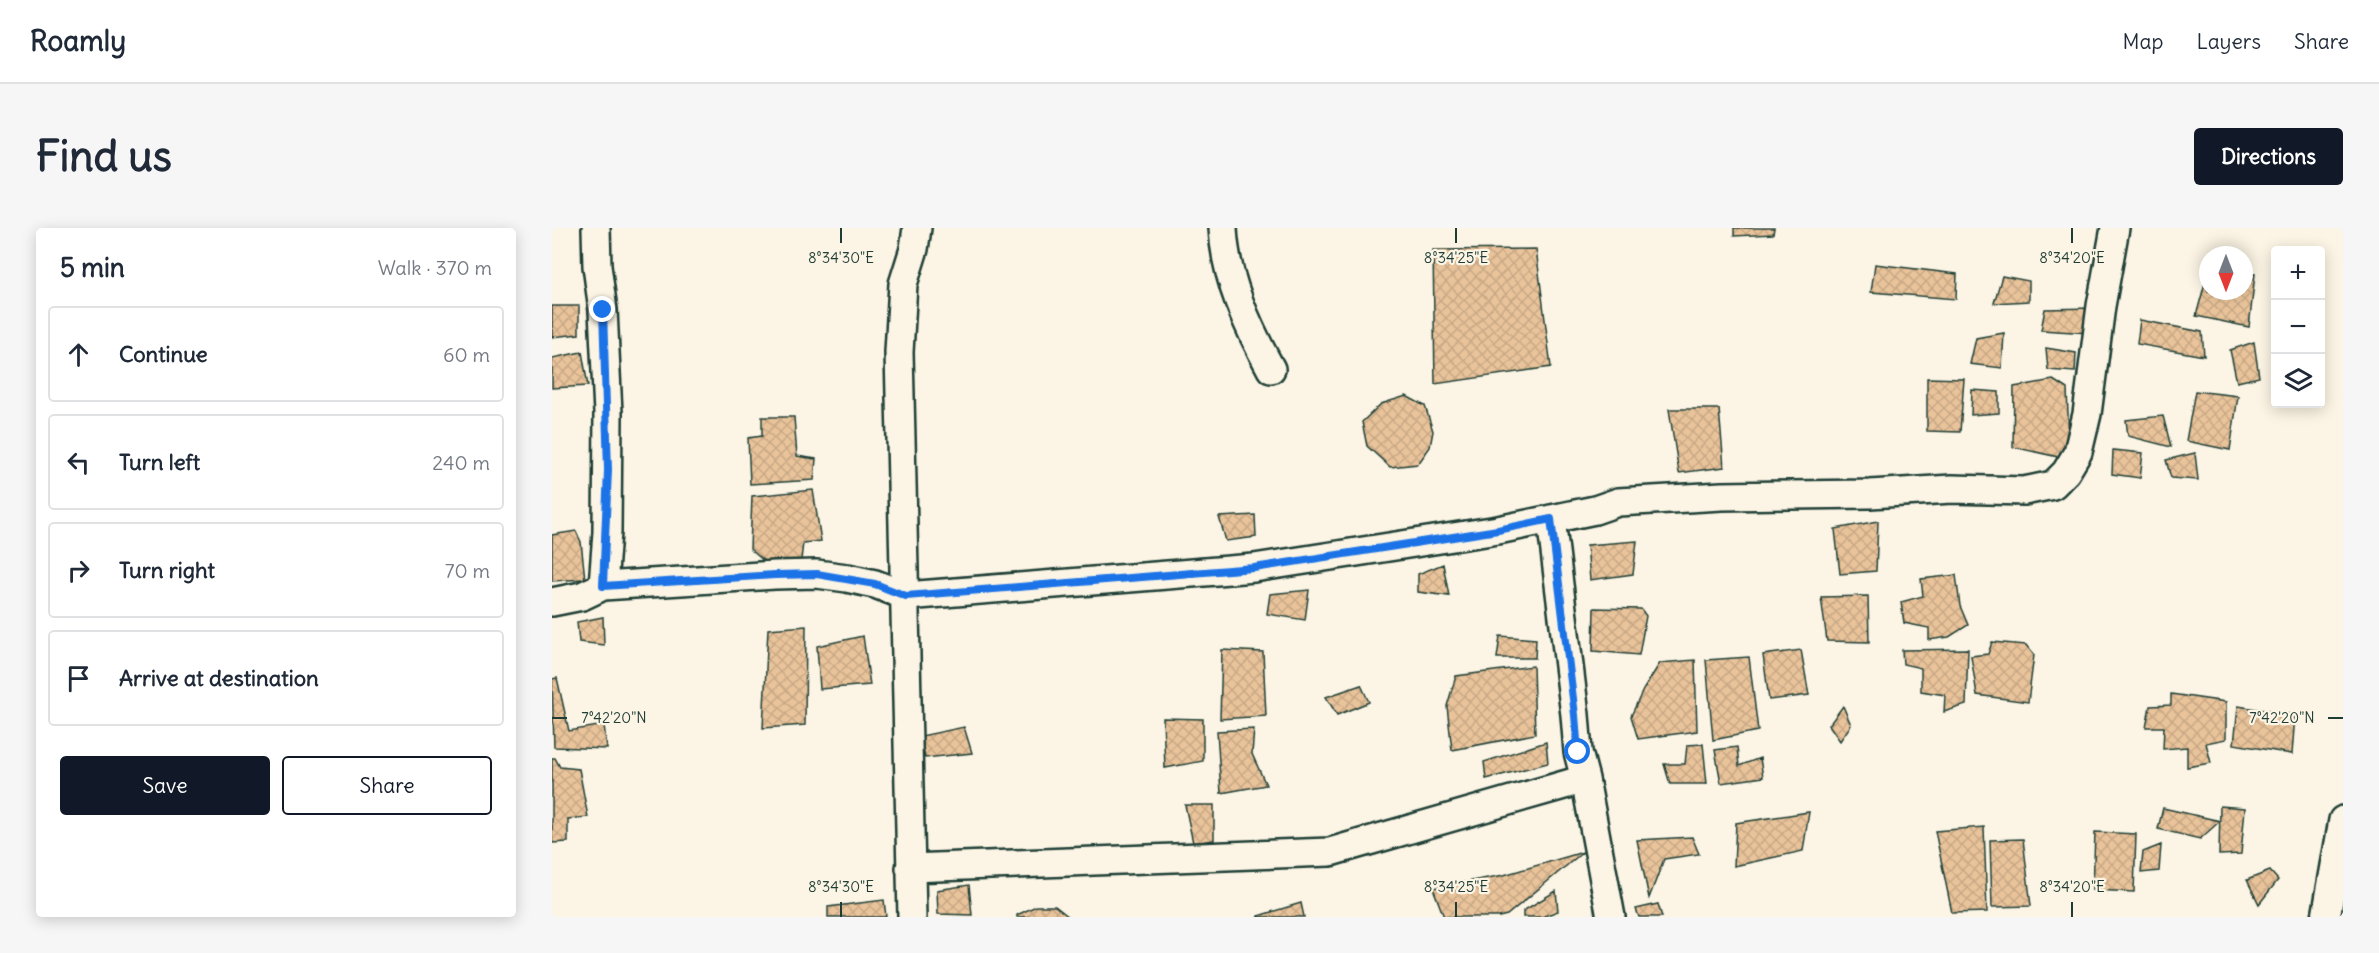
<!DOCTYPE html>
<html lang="en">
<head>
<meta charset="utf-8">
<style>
  :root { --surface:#fff; --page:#f6f6f7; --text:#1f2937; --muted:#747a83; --line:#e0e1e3; --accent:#111827 }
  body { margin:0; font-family:Delius,sans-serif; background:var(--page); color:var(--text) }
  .controls { position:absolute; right:18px; top:18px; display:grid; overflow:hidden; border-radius:6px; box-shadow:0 3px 15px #0003 }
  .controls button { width:54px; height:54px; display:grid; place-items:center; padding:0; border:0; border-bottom:2px solid var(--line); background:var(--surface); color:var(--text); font:30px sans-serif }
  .compass { position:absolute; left:1647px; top:18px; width:54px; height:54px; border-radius:50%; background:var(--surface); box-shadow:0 3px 15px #0003; rotate:180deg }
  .stop { position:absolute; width:18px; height:18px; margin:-14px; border:4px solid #1a73e8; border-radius:50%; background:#fff }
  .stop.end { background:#1a73e8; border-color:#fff; box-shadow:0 2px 6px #0008 }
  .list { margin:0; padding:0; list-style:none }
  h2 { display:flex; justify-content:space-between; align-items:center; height:78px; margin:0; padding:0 24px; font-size:26px }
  h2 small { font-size:20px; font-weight:400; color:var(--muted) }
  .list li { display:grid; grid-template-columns:39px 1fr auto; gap:18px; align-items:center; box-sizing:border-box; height:96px; margin:0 12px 12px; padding:0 12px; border:2px solid var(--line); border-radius:6px }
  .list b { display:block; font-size:22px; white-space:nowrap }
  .list em { font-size:20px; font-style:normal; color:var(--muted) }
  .actions { display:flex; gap:12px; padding:18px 24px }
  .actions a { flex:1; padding:14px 0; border:2px solid var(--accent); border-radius:6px; text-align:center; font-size:21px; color:var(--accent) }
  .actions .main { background:var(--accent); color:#fff }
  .icon { flex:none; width:33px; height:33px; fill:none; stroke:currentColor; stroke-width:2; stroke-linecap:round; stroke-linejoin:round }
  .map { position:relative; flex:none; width:1791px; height:689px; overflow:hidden; border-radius:6px }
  header { display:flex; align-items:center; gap:36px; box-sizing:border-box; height:84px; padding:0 30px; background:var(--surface); border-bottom:2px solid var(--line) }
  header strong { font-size:28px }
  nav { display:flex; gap:33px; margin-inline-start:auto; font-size:21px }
  .intro { display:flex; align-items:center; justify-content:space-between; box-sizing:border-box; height:144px; padding:0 36px }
  h1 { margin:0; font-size:42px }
  .button { padding:15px 27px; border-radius:6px; background:var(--accent); color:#fff; font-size:21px; font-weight:700 }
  main { display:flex; gap:36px; padding:0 36px }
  aside { flex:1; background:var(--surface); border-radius:6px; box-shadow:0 3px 15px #0003 }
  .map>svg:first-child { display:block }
</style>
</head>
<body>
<header>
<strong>Roamly</strong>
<nav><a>Map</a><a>Layers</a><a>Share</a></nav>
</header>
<div class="intro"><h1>Find us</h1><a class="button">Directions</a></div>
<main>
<aside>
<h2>5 min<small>Walk · 370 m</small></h2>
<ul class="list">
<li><svg class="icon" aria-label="ahead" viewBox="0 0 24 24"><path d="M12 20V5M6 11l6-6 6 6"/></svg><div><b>Continue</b></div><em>60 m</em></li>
<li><svg class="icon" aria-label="left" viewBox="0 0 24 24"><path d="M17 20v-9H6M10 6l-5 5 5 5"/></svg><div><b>Turn left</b></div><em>240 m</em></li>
<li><svg class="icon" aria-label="right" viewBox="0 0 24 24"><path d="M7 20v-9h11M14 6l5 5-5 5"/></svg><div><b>Turn right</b></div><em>70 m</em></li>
<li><svg class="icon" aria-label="arrive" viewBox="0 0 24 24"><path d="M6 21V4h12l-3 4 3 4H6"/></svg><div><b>Arrive at destination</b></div></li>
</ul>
<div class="actions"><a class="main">Save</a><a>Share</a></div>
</aside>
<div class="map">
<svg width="1791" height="689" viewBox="0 0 1791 689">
  <defs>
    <pattern id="building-cross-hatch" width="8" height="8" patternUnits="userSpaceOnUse" patternTransform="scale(1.5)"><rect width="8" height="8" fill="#e9c39a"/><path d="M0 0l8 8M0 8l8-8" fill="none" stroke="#c7a885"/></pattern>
  </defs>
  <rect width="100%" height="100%" fill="#fcf5e5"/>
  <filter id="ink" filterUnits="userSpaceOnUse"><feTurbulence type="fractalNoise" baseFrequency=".0167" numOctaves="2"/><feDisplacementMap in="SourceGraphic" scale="12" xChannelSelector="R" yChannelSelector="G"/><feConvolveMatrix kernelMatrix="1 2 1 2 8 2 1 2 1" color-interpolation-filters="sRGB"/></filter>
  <g filter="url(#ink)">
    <path fill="url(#building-cross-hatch)" stroke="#1f3d34" stroke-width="1.5" d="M1182,0H1222L1221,6L1182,8Z
      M984,21L999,139L883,156L881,22Z
      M1323,36L1405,46L1404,71L1319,64Z
      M1656,44V63H1692V45L1703,46L1697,99L1644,88Z
      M1450,48L1477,53V73L1442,75Z
      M0,78H27V106L0,109Z
      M1541,80L1537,105L1489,102L1493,81Z
      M1588,92L1650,104L1652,128L1585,116Z
      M1452,105L1450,140L1418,136L1424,110Z
      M1702,114L1707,149L1685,154L1678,122Z
      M1494,120L1524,125L1523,144L1496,142Z
      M30,124L36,158L0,160V130Z
      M1375,150L1412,151L1408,204L1375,203Z
      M1501,152L1515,161L1517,212L1511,230L1461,219L1462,159Z
      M1420,162L1447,164V185L1419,187Z
      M1643,163L1686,168L1678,222L1634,213Z
      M854,168L873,178L881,203L878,219L866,236L838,239L815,218L810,194L829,176Z
      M1117,181H1167L1172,239L1127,245Z
      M1611,188L1619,219L1576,208L1574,192Z
      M210,189H242L245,228L264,231L262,252L198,256L196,210L210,208Z
      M1561,222L1591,225L1588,250L1560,246Z
      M1643,225L1646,252L1619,250L1614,232Z
      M261,262L269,313L251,315L249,332L214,335L198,321L200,268Z
      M703,287L704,309L674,313L667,289Z
      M1326,293L1324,343L1288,346L1283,301Z
      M24,303L29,314L33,351L0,353V307Z
      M1085,313L1081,346L1038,352L1035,317Z
      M891,336L897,368L866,364V346Z
      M1404,347L1408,378L1416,397L1397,409L1377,412V400L1352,395L1349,374L1371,368L1369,351Z
      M757,362L753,392L715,386L718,366Z
      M1316,368L1317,414L1275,413L1269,369Z
      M1042,380L1089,381L1094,388L1087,427L1041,423Z
      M51,389L52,417L27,414L25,394Z
      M254,398L253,497L211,500L216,401Z
      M311,408L318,457L268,461L265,418Z
      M948,408L984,411L983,430H945Z
      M1440,414L1474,417L1482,427L1476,474L1425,467L1419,428L1436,426Z
      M1416,421L1414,477L1392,484L1393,467L1369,463V440L1351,436L1350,422Z
      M670,422L711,424L714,488L668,491Z
      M1249,422L1257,467L1217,472L1211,427Z
      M1197,429L1206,503L1161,512L1154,432Z
      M1143,432L1145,503L1086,511L1079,488L1091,462L1108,435Z
      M981,438L983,506L900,522L895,478L904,448Z
      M5,450L17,503L52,497L55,521L2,519L0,451Z
      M809,457L817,474L785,487L774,469Z
      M1619,466L1674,474V511L1654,515L1659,535L1635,539V519L1611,521L1612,499H1594L1598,478L1619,477Z
      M1291,478L1299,497L1288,513L1277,497Z
      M1686,478L1743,487L1740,526L1682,516Z
      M611,490L651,491V533L613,540Z
      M412,499L420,525L373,530L369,508Z
      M702,501L700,526L714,557L669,565L665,503Z
      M994,514L996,535L934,551L932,534Z
      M1151,516L1155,556H1118L1112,536H1133L1135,517Z
      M1185,519L1187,538L1208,530L1211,549L1169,555L1163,522Z
      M0,530H3L8,539L27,541L36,589L16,591V614L0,615Z
      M633,577H662V612L641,615Z
      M1668,578L1693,580L1689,626L1667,627Z
      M1611,580L1668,593L1648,611L1606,601Z
      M1257,584L1251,623L1182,638L1184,595Z
      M1432,599L1435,684L1400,685L1383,603Z
      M1543,604L1584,606L1582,664L1541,662Z
      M1140,609L1147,626L1112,631L1097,670L1085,612Z
      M1471,611L1479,678L1440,679L1438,612Z
      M1609,617L1607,643L1589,645L1591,624Z
      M1031,624L955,687L947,689H892L881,660L952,647Z
      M1718,643L1726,652L1707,676L1695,652Z
      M417,657L420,687L386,686L385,662Z
      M1004,663L1006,683L990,689H971V683Z
      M332,672L334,689H276V679Z
      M749,675L752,689H706V688Z
      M1106,676L1110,689H1087L1084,681Z
      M484,678H503L517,689H465V687Z"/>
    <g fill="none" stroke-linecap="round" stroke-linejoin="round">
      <defs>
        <path id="street" d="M44,0L45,38L51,82L56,185L55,304L51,358
          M671,0C673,50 696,99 719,141
          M999,291L1023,487L1026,524L1033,551L1059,689
          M0,374L30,368L51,358L223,347L265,346L295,350L323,356L354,368L702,340L946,302L1043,282L1066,274L1170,268L1318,266L1400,261L1472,263L1501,257L1514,244L1526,224L1535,186L1549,78L1563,0
          M358,640L778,624L1033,551
          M360,689L347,124L351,56L362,21L365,0
          M1774,689L1791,592"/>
      </defs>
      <use href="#street" stroke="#1f3d34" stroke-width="32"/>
      <use href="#street" stroke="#fcf5e5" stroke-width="27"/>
    </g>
  </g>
  <g fill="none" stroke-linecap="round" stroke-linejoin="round" filter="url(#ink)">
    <path stroke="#1a73e8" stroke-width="8" d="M51,82L56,242L51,358L223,347L265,346L323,356L354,368L702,340L946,302L999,291L1023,487L1026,524"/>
  </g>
  <path fill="none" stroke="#1f3d34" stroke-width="2" d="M289,0V15M904,0V15M1520,0V15M0,490H15M1776,490H1791M289,674V689M904,674V689M1520,674V689"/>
  <g font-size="15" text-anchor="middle" fill="#1f3d34" stroke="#fcf5e5" stroke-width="4.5" stroke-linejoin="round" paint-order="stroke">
    <text x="289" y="35">8°34'30"E</text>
    <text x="904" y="35">8°34'25"E</text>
    <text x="1520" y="35">8°34'20"E</text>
    <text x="1730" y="495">7°42'20"N</text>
    <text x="62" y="495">7°42'20"N</text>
    <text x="289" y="664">8°34'30"E</text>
    <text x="904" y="664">8°34'25"E</text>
    <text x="1520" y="664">8°34'20"E</text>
  </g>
</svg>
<div class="controls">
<button>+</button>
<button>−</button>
<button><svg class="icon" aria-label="layers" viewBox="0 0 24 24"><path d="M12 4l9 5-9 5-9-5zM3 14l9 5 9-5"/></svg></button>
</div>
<svg class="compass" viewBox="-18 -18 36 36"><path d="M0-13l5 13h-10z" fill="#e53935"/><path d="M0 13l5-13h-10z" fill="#747a83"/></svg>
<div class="stop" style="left:1026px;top:524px"></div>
<div class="stop end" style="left:51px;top:82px"></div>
</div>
</main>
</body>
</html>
